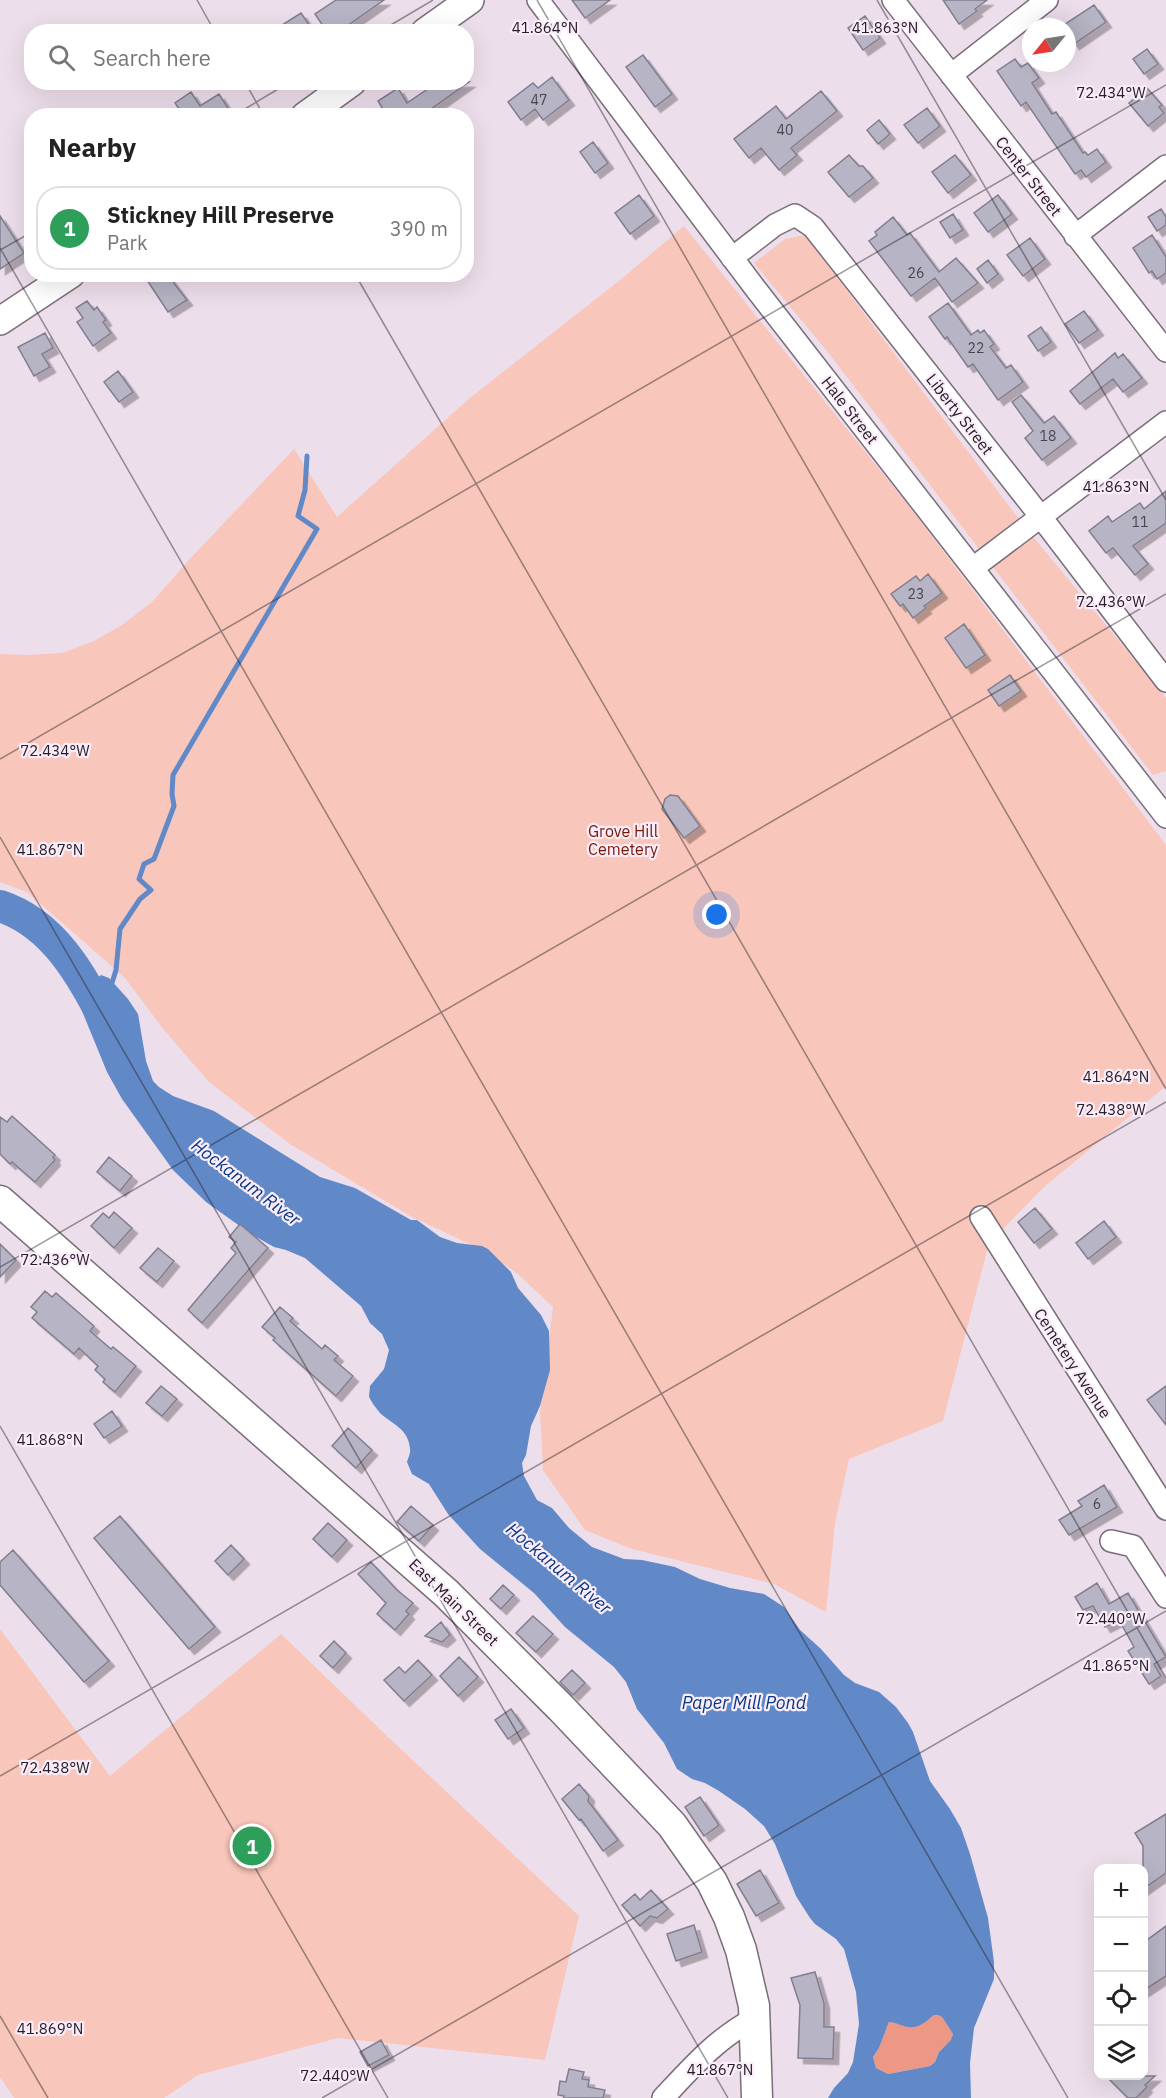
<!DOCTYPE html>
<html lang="en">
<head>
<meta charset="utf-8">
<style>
  :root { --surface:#fff; --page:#f6f6f6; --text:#222; --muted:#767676; --line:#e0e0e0; --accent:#0b8043 }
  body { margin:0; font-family:"IBM Plex Sans",sans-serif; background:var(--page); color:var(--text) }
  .controls { position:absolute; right:18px; bottom:18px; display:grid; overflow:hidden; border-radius:12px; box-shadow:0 6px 24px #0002 }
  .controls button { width:54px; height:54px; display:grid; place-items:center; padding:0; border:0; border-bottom:2px solid var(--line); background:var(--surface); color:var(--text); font:30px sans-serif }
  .compass { position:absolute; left:1022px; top:18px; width:54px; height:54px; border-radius:50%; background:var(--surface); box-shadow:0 6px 24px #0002; rotate:240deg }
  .you { position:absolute; left:717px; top:915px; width:21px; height:21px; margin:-15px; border:4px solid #fff; border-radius:50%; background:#1a73e8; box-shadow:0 0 0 9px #1a73e833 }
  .badge { display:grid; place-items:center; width:39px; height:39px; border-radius:50%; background:var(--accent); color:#fff; font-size:20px; font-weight:700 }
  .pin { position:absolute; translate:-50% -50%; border:3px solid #fff; box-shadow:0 2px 6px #0006 }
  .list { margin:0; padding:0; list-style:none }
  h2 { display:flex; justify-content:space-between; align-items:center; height:78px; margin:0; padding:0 24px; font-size:26px }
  h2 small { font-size:20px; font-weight:400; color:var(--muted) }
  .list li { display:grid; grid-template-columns:39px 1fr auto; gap:18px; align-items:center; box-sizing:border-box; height:84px; margin:0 12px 12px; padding:0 12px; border:2px solid var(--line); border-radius:24px }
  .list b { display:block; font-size:22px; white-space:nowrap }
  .list p { margin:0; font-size:20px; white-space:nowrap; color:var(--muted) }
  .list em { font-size:20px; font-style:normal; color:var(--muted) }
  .icon { flex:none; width:33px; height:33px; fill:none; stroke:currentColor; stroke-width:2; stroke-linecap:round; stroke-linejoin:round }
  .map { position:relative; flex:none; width:1166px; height:2098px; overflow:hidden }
  .search { position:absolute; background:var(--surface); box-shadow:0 6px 24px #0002; left:24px; top:24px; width:450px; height:66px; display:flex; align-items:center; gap:15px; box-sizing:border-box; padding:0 21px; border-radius:24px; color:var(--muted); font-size:22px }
  .panel { position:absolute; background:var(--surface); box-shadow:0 6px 24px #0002; left:24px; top:108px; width:450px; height:174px; border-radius:24px }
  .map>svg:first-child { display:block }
</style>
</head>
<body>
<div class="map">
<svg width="1166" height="2098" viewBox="0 0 1166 2098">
  <defs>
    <filter id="shadow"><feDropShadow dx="5.5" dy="5.5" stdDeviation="0" flood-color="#0004"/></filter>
  </defs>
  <rect width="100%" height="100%" fill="#eddeec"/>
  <path fill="#f8c6ba" d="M684,226L912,510L1166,845V1086L1043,1188L989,1243L943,1421L849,1459L835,1523L826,1612L774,1584L632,1549L585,1530L543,1470L540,1412L553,1307L518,1274L487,1252L412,1217L290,1144L209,1082L164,1030L125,978L116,970L27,892L0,882V654L28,655L62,653L94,641L122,625L152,602L188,561L294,449L337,517L471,397L619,281Z
    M805,235L1021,522L1166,698V771L1153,775L827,351L754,263L785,239Z
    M0,1629L110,1776L281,1634L388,1737L579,1916L545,2060L338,2038L198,2075L164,2098H14L0,2077Z"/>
  <path fill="#ec9884" d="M934,2015H938L942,2017L953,2034L952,2040L939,2052L935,2062L930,2066L888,2074L876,2068L873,2057L879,2048L889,2022C895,2022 899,2024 905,2026C915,2029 926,2022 934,2015Z"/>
  <path fill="#6189c8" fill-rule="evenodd" d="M101,975L109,978L128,999L138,1014L146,1061L153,1081L159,1087L173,1096L214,1111L320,1177L355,1188L411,1220H417L440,1237L457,1243L482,1246L488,1249L511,1272L518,1288L541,1315L549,1331L550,1370L540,1406L531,1426L526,1455L522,1463L524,1476L537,1500L552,1508L569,1528L592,1547L624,1559L642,1560L675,1567L700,1579L730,1588L764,1594L784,1607L800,1630L821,1649L844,1675L855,1683L879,1692L896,1707L908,1723L913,1732L930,1781L950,1809L961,1828L970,1854L988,1918L994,1962V1979L974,2028L970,2063L971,2098H828L834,2088L848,2073L853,2062L859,2024L856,1992L844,1949L836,1939L815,1924L810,1918L796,1896L775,1844L764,1826L745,1809L719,1791L705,1783L692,1779L677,1769L664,1743L637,1709L626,1682L614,1667L565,1627L534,1593L480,1549L448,1514L429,1484L412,1474L407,1462C408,1458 411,1453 410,1449C409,1429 392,1424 380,1413C376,1408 372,1403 369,1397L370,1386L384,1369L389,1350L382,1334L370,1323L361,1306L305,1258L286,1250L274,1247L251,1234L206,1202L173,1170L122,1099L107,1072L82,1011L81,999L87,987ZM934,2015H938L942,2017L953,2034L951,2040L939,2052L935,2062L930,2066L888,2074L876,2068L873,2057L879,2048L889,2022C896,2022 901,2026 908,2027C918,2029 927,2021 934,2015Z"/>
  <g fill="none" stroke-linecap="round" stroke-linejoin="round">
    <path stroke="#6189c8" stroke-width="5" d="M111,986L116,970L120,929L140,899L151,890L139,879L144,864L154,859L174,806L172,794L173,775L317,529L298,516L305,490L307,456"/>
    <path stroke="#6189c8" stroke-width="32" d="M0,906C55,924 82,977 107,1024"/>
  </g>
  <path fill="#b7b4c5" stroke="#817e8e" stroke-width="1.5" filter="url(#shadow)" d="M336,0H384L347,26L350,32H327L315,14Z
    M572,0H610L585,18Z
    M943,0H987L975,9L977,11L959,24Z
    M1094,5L1106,22L1074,44L1067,34V27L1062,26Z
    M301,13L314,32H271Z
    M865,16L880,38L863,50L848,28Z
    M1147,49L1158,64L1144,74L1133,59Z
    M643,55L672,94L655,107L626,67Z
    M1015,59L1021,67L1028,63L1039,78L1032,83L1052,114L1056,112L1083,153L1085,152L1088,155L1097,149L1106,162L1086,177L1081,170L1075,174L1026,102L1021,106L997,71Z
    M552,77L569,100L543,120L535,109L521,120L508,102L533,83L538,88Z
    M438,82H469L421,116H387L378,101L398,88L407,103Z
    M1147,88L1162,105L1159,107L1164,113L1148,126L1129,103Z
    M821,91L837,111L791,148L797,155L779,170L761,148L749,158L734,139L776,106L786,119Z
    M191,92L200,106L219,94L233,116H184L175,103Z
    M927,108L940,126L918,143L904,125Z
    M879,120L890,134L878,144L867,130Z
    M593,142L608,163L595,173L580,152Z
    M849,155L859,166H863L873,178L849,197L828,172Z
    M955,155L971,175L948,193L932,172Z
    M639,195L654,216L630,234L615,213Z
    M998,195L1012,214L988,232L974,213Z
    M1161,209L1166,217V225L1157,231L1148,217Z
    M953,214L963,230L950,238L940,222Z
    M0,216L24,253L0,269Z
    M893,217L907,235L910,233L939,272L956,258L978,283L952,302L935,278L911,296L869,241L877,235L875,232Z
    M1152,235L1166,257V273L1157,279L1152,271L1149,273L1133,248Z
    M1030,238L1045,259L1023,276L1007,255Z
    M988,260L998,274L987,283L977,269Z
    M143,274H167L187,300L168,312Z
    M87,301L94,310L97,307L106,320L103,322L111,333L93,346L77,322L83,318L76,308Z
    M948,303L971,335L978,330L980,333L984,330L994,344L990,347L1006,368L1011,365L1023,382L998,400L973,364L968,367L947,337L945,339L929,317Z
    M1084,311L1098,330L1079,343L1065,324Z
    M1041,327L1051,342L1038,351L1028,336Z
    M45,333L53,348L42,354L50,367L34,376L18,347Z
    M1115,353L1118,358L1123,354L1142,378L1123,392L1113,379L1080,404L1070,391Z
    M118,371L133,392L119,402L104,382Z
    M1021,395L1044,423L1054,416L1071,438L1042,460L1025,438L1033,431L1012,402Z
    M1166,491V523L1133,546L1148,564L1135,575L1113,548L1106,553L1089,531L1108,516L1112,522L1140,503L1144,509Z
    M928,574L942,593L924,606L926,608L913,618L903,604L900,606L891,594L916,576L920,581Z
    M964,624L985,655L966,668L945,638Z
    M1010,675L1021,691L999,706L988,690Z
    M670,795L678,796L700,826L684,838L662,809L665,799Z
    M12,1116L55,1155L53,1157L55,1160L35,1182L12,1162L10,1164L0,1154V1117L7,1122Z
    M109,1157L132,1176L120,1191L97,1172Z
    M1035,1208L1052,1229L1034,1243L1018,1222Z
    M114,1212L132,1228L114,1248L91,1226L103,1213L109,1218Z
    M1104,1221L1116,1237L1088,1259L1076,1243Z
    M240,1224L268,1248L202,1323L188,1310L236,1253L231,1248L236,1242L229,1237Z
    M0,1244L16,1260L0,1277Z
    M158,1248L174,1261L157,1282L140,1268Z
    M45,1291L52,1297L56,1293L94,1326L90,1331L111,1349L113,1347L136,1366L115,1392L103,1382L105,1379L95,1370L98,1366L79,1348L74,1354L32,1318L37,1312L31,1307Z
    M280,1307L293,1318L290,1321L322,1349L325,1345L338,1356L334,1360L353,1376L336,1396L273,1340L275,1338L262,1327Z
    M161,1386L177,1399L162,1416L146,1403Z
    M1166,1386V1425L1147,1400Z
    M112,1411L122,1426L104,1438L94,1424Z
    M348,1428L372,1450L356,1468L332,1446Z
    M1104,1485L1117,1507L1069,1535L1059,1520L1082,1506L1078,1501Z
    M411,1506L433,1525L419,1541L397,1522Z
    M120,1516L215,1627L189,1649L94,1538Z
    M328,1523L347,1540L332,1557L313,1539Z
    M231,1545L244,1559L228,1575L215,1561Z
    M13,1550L109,1661L84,1682L0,1585V1562Z
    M371,1562L397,1590L413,1603L406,1611L409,1614L395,1630L377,1614L386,1603L358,1574Z
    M1097,1583L1109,1604L1128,1593L1166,1657L1154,1664L1161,1676L1149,1684L1128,1651L1134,1647L1119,1620L1105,1627L1093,1606L1083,1610L1075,1597Z
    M503,1585L514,1595L501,1609L490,1599Z
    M533,1616L553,1634L536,1652L516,1633Z
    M441,1622L450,1635L442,1642L425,1636Z
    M334,1641L346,1653L333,1668L320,1656Z
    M459,1657L478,1677L458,1696L440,1676Z
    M418,1660L432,1675L404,1701L384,1680L399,1667L405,1673Z
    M572,1670L585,1683L573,1695L560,1682Z
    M511,1709L524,1728L508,1739L495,1720Z
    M579,1784L589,1796L588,1801L618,1840L603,1851L581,1819L579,1820L562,1799Z
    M700,1797L719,1825L704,1836L685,1807Z
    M1166,1814V1873L1143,1889V1846L1135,1833Z
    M760,1870L779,1903L756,1916L737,1884Z
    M651,1890L668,1909L657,1918L650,1916L640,1926L622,1905L635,1894L640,1900Z
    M694,1925L702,1952L676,1961L667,1934Z
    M1166,1926V1976L1143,1991V1943Z
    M815,1972L824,2003V2027H834L833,2059L798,2058L800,2005L791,1978Z
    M381,2040L389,2055L368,2066L360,2052Z
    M569,2069L584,2072L582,2079L589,2080L588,2087L605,2090L603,2098H564V2096L558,2095L560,2081L566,2082Z
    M1106,2076H1155L1145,2085L1147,2087L1136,2098H1128Z"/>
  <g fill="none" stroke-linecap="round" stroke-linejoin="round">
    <defs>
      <path id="minor" d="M538,0L755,288L1166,817
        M893,0L1166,351
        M951,75L1047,0
        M1075,236L1166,166
        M732,258L775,225L795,215L813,227L1041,517L1166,681
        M973,568L1166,422
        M981,1217L1166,1509
        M1111,1541L1133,1546L1166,1597
        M663,2098C693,2066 716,2039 755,2018"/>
      <path id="tertiary" d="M425,32L470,0
        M305,116L352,82
        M0,321L71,274"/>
      <path id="secondary" d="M0,1201L446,1593L561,1708L672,1825L712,1882L729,1917L741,1950L754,2006L757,2098"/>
    </defs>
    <use href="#minor" stroke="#796d79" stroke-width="24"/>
    <use href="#tertiary" stroke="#796d79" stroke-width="30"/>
    <use href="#secondary" stroke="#796d79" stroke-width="33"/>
    <use href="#minor" stroke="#fff" stroke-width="21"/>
    <use href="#tertiary" stroke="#fff" stroke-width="27"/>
    <use href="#secondary" stroke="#fff" stroke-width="30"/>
  </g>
  <path fill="none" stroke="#262025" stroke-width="1.5" stroke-opacity="0.45" d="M197,0L215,32M537,0L1166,1089M877,0L1166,500M379,32L433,0M245,82L264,116M233,116L290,82M0,248L1068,2098M0,250L32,232M355,274L1166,1678M0,759L1166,85M0,837L728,2098M0,1267L1166,594M0,1426L388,2098M0,1776L1166,1102M0,2016L48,2098M322,2098L1166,1611"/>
  <g text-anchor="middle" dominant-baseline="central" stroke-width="4.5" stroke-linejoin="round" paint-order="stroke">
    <g font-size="14" fill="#4a454d">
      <text x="539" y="100">47</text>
      <text x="785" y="130">40</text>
      <text x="916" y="273">26</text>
      <text x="976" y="348">22</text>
      <text x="1048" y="436">18</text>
      <text x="1140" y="522">11</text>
      <text x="916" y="594">23</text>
      <text x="1097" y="1504">6</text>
    </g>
    <g font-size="16" fill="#262025" stroke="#faecfa">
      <text transform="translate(1029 176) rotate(52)">Center Street</text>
      <text transform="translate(850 410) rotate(52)">Hale Street</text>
      <text transform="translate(960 414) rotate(52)">Liberty Street</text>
      <text transform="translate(1073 1363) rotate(57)">Cemetery Avenue</text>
      <text transform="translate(454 1602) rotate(44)">East Main Street</text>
    </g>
    <g font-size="16" fill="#791800" stroke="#faecfa">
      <text x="623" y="831">Grove Hill<tspan x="623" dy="18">Cemetery</tspan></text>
    </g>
    <g font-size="18" font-style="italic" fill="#063983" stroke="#faecfa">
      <text transform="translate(246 1182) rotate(37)">Hockanum River</text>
      <text transform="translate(559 1568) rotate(40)">Hockanum River</text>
      <text x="744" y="1702">Paper Mill Pond</text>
    </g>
  </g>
  <g font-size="15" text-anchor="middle" fill="#262025" stroke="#faecfa" stroke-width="4.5" stroke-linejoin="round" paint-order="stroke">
    <text x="545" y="33">41.864°N</text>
    <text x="885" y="33">41.863°N</text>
    <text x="1111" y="98">72.434°W</text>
    <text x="1116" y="492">41.863°N</text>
    <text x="1111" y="607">72.436°W</text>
    <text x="55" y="756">72.434°W</text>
    <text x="50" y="855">41.867°N</text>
    <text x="1116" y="1082">41.864°N</text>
    <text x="1111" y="1115">72.438°W</text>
    <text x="55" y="1265">72.436°W</text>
    <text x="50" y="1445">41.868°N</text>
    <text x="1111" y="1624">72.440°W</text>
    <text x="1116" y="1671">41.865°N</text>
    <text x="55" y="1773">72.438°W</text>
    <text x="50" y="2034">41.869°N</text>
    <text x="720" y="2075">41.867°N</text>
    <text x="335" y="2081">72.440°W</text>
  </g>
</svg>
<div class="controls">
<button>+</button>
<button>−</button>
<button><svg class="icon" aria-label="locate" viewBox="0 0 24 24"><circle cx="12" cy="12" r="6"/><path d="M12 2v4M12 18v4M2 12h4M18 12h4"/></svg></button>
<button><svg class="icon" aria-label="layers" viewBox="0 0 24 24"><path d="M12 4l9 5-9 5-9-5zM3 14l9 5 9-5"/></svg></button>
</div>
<svg class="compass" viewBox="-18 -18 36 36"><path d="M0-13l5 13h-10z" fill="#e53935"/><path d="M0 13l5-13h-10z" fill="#767676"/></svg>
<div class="you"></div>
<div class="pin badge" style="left:252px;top:1846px;background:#2e9e5b">1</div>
<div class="search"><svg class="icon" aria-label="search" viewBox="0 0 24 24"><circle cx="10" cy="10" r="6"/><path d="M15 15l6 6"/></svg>Search here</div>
<section class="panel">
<h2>Nearby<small></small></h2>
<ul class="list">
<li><span class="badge" style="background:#2e9e5b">1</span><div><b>Stickney Hill Preserve</b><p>Park</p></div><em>390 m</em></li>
</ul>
</section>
</div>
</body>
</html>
